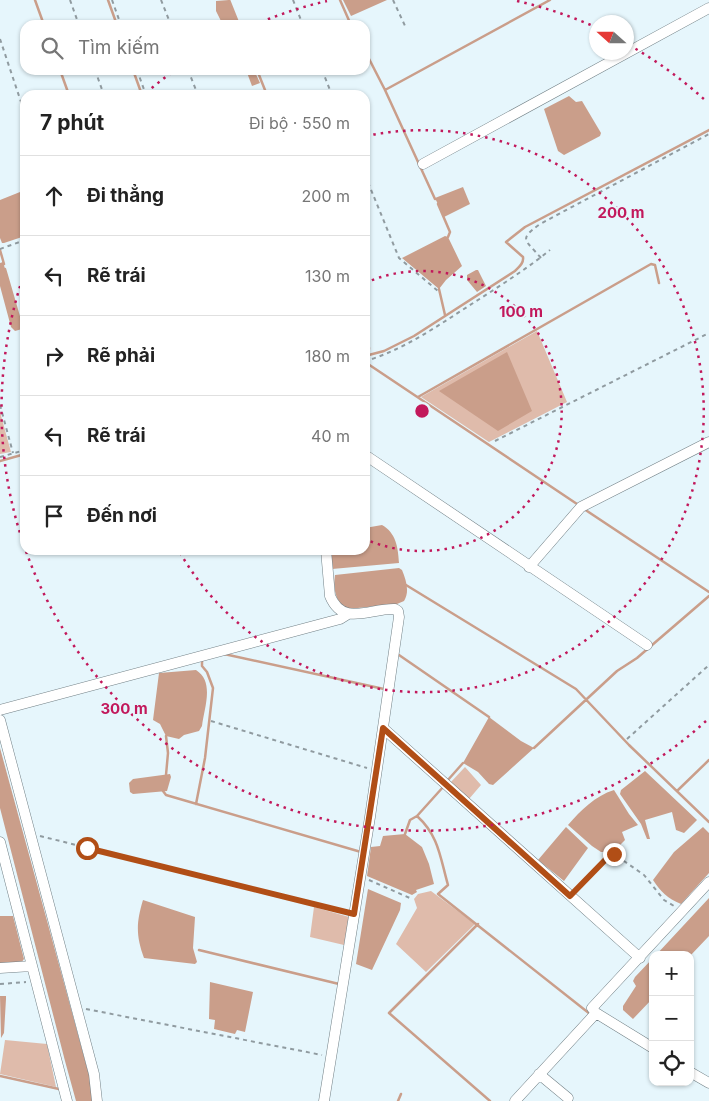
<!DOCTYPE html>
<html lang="vi">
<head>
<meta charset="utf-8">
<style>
  :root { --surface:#fff; --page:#f2f2f2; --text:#222; --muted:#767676; --line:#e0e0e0 }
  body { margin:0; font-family:Inter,sans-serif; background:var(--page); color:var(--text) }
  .controls { position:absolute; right:15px; bottom:15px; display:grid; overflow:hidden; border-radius:10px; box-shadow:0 1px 4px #0004 }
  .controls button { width:45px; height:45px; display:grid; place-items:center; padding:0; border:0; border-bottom:1px solid var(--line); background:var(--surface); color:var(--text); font:25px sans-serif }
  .compass { position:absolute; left:589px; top:15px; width:45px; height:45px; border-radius:50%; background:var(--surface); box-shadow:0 1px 4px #0004; rotate:291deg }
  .stop { position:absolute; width:15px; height:15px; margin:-11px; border:4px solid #b14e16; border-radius:50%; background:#fff }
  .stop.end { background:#b14e16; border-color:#fff; box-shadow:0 1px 5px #0008 }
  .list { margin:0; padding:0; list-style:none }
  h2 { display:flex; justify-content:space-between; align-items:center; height:65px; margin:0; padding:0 20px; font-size:21px }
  h2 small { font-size:16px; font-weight:400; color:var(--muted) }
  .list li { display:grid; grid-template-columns:32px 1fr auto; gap:15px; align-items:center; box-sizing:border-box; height:80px; padding:0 20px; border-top:1px solid var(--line) }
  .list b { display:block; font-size:19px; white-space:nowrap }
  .list em { font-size:16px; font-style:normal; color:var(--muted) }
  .icon { flex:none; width:28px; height:28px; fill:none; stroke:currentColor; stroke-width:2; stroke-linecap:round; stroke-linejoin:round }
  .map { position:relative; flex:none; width:709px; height:1101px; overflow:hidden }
  .search { position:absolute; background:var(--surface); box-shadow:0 1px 4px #0004; left:20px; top:20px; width:350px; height:55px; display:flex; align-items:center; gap:12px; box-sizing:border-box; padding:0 18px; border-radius:15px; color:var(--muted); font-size:19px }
  .panel { position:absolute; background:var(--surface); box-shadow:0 1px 4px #0004; left:20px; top:90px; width:350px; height:465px; border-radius:15px }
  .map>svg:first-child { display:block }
</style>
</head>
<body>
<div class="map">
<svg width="709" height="1101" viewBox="0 0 709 1101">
  <rect width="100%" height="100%" fill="#e6f6fc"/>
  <path fill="#dfbbab" d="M537,331L567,402L489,442L421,397Z
    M0,412L11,452L0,454Z
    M465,767L481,785L469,799L450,783Z
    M431,891L475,924L426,972L396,944L417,908L414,899L418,894Z
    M314,907L349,917L344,945L310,937Z
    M5,1040L47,1044L56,1087L0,1074Z"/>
  <path fill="#ca9e8a" d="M229,0L239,25H223L216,11V1Z
    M343,0H387L351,16Z
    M246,70H254L260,83L252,86Z
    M569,96L576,102L582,101L601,133L600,136L564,155L558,151L544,109Z
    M463,187L470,204L444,217L435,198Z
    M25,190V236L4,243H2L0,238V200Z
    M445,236L448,237L462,266L446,280L439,289L402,258Z
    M3,262L21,322L25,319V330L23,331L22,329L15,331L11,327L0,286V263Z
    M476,270H478L486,286L477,292L467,280V275Z
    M507,352L532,411L498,431L439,391Z
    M382,525C396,533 398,547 399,563L332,569L331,550H365V528Z
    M399,568L402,570C406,580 410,591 404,601L397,604L348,609C335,604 333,587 335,575Z
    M196,670C215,682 204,708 202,726L199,731L184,735L179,739L166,736L160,724L153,720L159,673Z
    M489,717L521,741L534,748L493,785L489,784L478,772L463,763Z
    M0,748L92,1086L93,1101H76L65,1061L0,808Z
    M645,771L697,820L684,833L676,830L672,812L645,820L650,839H647L641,824L620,794L621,790Z
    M170,774L171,777L167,791L133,794L130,792L129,783L133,779Z
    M614,790L629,814L638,825L622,832L625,840L613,852H601L592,846L568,825C581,810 595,796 614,790Z
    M566,827L588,848L564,881L538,860Z
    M703,827L709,833V873L681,904C667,898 661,892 653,880L674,852Z
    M405,834L422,847L429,864L434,884L416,890L417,892L412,895L367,876L371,847L380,846L383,836Z
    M368,889L401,903L400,910L372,970L356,964Z
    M709,898V936L690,956V955H656Z
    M143,900L195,917L193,948L197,962L195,964L144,958C136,936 136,923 143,900Z
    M0,916H13L24,959L21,963L0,964Z
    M653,958V998L633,1019L623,1010V1006L636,986L633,981L635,977Z
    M210,982L253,992L245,1032L237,1030L235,1034L214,1029L215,1020L209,1019Z
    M0,996H6V999L4,1033L1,1038Z"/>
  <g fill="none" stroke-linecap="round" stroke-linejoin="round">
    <path stroke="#ca9e8a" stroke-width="2.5" d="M35,0L44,25
      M108,0L117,25
      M229,0L239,25
      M340,0L351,25
      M365,51L385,90L435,199
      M60,70L69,95
      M133,70L142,95
      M257,70L267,95
      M385,90L550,0
      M438,204L450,232L448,237
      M0,250L4,264
      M5,269L21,324
      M439,289L445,315
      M23,329L25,337
      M365,337L369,348L368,356
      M365,356L384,351L414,336L515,271C519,267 524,263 523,257L506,242L525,227L709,130
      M365,362L580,506
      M418,397L651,264L655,265L659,283
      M0,461L25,454
      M584,509L709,592
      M406,585L576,689L629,745L709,822
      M224,654L384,689
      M399,655L489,717
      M166,736L168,753L166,775
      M534,748L617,671L637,658L709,596
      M447,781L463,763
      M163,791L166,795L361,852
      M677,791L709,760
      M196,804L205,758L213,688L207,672L202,666V659
      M417,816C439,836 440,857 448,885L438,894L590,1014
      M405,834L410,820L417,816L444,786
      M478,924L389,1013L490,1101
      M199,950L339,984
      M0,1076L59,1089
      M398,1101L401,1094"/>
    <defs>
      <path id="minor" d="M423,164L709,8
        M365,455L647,645
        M529,567L581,507L709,442
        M0,710L340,619L348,614
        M0,720L94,1074L97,1101
        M383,728L640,958
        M0,842L67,1101
        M0,968L32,966
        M653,1048L596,1013L592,1008L709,882
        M690,1072L709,1083
        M539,1074L568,1098
        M324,1101L370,817L399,617L398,611L395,609C369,608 343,627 330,596L326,550
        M515,1101L596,1013"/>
    </defs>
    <use href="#minor" stroke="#728086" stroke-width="11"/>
    <path stroke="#909ba0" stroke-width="2" stroke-dasharray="4 4" stroke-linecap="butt" d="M70,0L79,25
      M112,0L121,25
      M161,0L171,25
      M293,0L303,25
      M393,0L406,28
      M0,39L25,114
      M95,70L104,95
      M137,70L146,95
      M188,70L198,95
      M322,70L332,95
      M365,175L399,258L438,291
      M0,249L25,240
      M541,258C525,239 518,240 540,224L709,134
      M365,342L368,349L365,353
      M372,359C407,347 436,327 467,307C495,289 524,271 550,250
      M0,405L13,453
      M495,441L709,333
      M0,457L25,450
      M211,721L367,768
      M627,739L709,665
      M40,836L346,912
      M369,880L412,899
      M576,889L610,855L614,854L644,875L664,900L674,906
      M0,984L26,982
      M86,1009L322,1055"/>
    <use href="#minor" stroke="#fff" stroke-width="10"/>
  </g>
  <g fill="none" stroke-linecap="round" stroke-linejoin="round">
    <path stroke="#b14e16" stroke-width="6" d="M87,848L354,914L383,728L570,896L610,855L614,854"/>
  </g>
  <g fill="none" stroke="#c2185b" stroke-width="2.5" stroke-dasharray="2.5 5">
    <path d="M365 283A140 140 0 1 1 365 539"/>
    <path d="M366 136A281 281 0 1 1 179 551"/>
    <path d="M706 721A421 421 0 0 1 24 274M146 93A421 421 0 0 1 175 70M254 25A421 421 0 0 1 327 1M517 1A421 421 0 0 1 593 26M629 45A421 421 0 0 1 706 101"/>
  </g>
  <circle cx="422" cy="411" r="8" fill="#c2185b" stroke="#e6f6fc" stroke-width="2.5"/>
  <g font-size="15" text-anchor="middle" font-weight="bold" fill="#c2185b" stroke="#e6f6fc" stroke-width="4" stroke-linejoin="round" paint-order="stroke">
    <text x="621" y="218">200 m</text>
    <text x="521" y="317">100 m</text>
    <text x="124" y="714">300 m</text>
  </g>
</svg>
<div class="controls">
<button>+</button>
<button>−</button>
<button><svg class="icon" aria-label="locate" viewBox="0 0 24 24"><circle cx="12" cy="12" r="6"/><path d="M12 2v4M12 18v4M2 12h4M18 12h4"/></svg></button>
</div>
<svg class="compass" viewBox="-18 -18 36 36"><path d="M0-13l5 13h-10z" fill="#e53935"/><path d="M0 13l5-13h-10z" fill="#767676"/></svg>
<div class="stop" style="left:87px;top:848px"></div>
<div class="stop end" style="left:614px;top:854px"></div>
<div class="search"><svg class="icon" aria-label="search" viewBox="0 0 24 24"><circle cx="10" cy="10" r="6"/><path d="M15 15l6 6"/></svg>Tìm kiếm</div>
<section class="panel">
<h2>7 phút<small>Đi bộ · 550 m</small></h2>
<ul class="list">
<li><svg class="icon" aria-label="ahead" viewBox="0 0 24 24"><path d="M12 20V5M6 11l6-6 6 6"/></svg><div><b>Đi thẳng</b></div><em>200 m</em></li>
<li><svg class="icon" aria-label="left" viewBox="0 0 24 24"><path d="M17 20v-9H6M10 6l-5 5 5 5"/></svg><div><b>Rẽ trái</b></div><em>130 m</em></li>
<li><svg class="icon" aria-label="right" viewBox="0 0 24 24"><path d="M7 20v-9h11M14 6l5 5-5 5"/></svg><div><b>Rẽ phải</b></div><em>180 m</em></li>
<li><svg class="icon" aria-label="left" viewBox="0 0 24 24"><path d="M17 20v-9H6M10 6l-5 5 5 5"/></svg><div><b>Rẽ trái</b></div><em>40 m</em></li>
<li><svg class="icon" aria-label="arrive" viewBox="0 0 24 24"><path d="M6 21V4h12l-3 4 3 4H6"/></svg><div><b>Đến nơi</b></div></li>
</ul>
</section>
</div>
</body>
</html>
